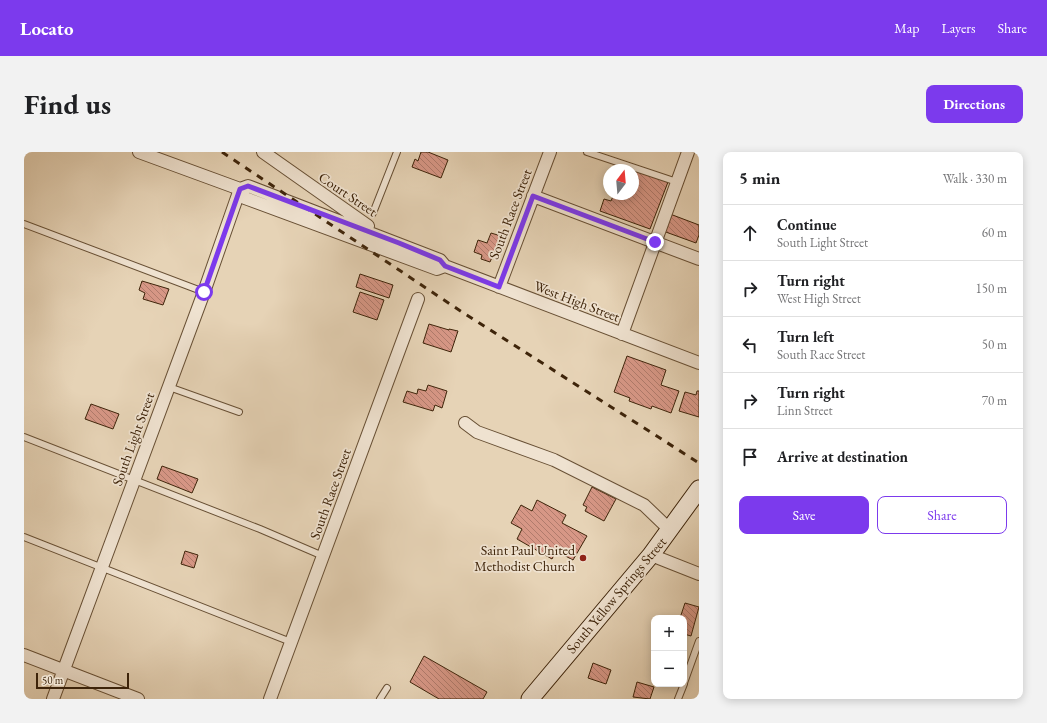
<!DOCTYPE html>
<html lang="en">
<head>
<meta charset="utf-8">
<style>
  :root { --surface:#fff; --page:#f2f2f2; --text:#202124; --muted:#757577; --line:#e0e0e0; --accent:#7c3aed }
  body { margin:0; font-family:"EB Garamond",serif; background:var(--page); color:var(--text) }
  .controls { position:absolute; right:12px; bottom:12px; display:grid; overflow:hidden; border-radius:8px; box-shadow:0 2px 10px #0003 }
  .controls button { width:36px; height:36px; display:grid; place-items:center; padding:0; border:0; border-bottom:1px solid var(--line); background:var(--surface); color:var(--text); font:20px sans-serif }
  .compass { position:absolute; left:579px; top:12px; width:36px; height:36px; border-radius:50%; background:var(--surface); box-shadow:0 2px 10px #0003; rotate:16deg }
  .scale { position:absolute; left:12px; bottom:10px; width:93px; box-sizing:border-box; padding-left:4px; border:2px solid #3e240a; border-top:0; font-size:11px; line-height:14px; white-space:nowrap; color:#3e240a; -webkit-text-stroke:3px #efe2d0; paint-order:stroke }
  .stop { position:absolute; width:12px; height:12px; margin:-9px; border:3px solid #7c3aed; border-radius:50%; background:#fff }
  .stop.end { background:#7c3aed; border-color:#fff; box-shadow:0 1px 4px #0008 }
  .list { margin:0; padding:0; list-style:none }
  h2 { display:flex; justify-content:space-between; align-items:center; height:52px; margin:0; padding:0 16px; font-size:17px }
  h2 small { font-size:13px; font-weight:400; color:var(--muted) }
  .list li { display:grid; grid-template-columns:26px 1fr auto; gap:12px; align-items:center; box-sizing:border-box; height:56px; padding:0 16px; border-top:1px solid var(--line) }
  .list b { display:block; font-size:15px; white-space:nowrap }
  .list p { margin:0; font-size:13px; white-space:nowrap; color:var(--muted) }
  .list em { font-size:13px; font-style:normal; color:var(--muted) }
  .actions { display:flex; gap:8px; padding:12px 16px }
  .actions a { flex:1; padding:9px 0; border:1px solid var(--accent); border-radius:8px; text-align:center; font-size:14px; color:var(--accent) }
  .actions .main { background:var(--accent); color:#fff }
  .icon { flex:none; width:22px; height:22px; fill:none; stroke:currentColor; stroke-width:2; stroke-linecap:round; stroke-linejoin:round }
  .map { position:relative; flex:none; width:675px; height:547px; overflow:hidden; border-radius:8px }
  header { display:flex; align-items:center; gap:24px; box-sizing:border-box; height:56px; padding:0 20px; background:var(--accent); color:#fff }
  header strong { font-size:19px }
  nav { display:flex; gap:22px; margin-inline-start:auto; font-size:14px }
  .intro { display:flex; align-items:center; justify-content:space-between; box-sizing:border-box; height:96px; padding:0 24px }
  h1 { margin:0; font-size:28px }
  .button { padding:10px 18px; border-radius:8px; background:var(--accent); color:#fff; font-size:14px; font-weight:700 }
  main { display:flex; gap:24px; padding:0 24px }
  aside { flex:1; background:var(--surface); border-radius:8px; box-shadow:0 2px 10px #0003 }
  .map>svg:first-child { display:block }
</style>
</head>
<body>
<header>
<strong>Locato</strong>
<nav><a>Map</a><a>Layers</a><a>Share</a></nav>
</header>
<div class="intro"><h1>Find us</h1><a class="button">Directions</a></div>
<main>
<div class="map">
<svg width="675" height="547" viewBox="0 0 675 547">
  <defs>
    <pattern id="building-back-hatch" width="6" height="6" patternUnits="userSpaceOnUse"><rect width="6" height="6" fill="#d79786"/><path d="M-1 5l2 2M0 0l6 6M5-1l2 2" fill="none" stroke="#b07b6c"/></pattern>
  </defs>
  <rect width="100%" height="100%" fill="#e6d3b6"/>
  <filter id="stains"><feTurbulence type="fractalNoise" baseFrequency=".005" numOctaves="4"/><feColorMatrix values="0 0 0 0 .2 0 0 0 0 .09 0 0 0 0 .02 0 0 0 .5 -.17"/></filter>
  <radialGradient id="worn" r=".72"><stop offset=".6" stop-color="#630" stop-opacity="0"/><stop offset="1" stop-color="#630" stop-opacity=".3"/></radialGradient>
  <path fill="url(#building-back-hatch)" stroke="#3e240a" d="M397,0H404L424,8L417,26L388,15L391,7L394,9Z
    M609,18L644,30L626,77L576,59L580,47L587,49L590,42H609Z
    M646,62L675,73V83L672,91L639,79Z
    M467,81L477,84L466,110L457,107L458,103L450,100L454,88L463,91Z
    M336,122L369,133L365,146L332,135Z
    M118,129L145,137L139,153L119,147L121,141L115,138Z
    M336,140L360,148L353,168L329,160Z
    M405,172L425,178V177L434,179L427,200L399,191Z
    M603,204L642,218L637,233L655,239L647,261L628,254L627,257L605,249L606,246L590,240Z
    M404,233L423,239L418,256L411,253L409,259L379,250L383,239L393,242L394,237L402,239Z
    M673,239H675V265L655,259L661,240L672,243Z
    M67,252L95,262L89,277L61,267Z
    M138,314L174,327L168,341L133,327Z
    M568,335L592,347L580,369L561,359L563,355L559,353Z
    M513,348L542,363L538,371L563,384L549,408L532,399L528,407L493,387L498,377L487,371L497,353L508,359Z
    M161,399L174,403L170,416L157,412Z
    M661,451L675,455L667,484L660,482V466H656Z
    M400,504L463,540L459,547H415L386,530Z
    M569,511L587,518L582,532L564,526Z
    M613,530L630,535L626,547L609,545Z"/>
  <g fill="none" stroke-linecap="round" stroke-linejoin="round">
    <defs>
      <path id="service" d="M563,0L653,30
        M349,61L373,0
        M0,72L180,140
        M145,235L215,260
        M0,285L236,377L299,404
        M0,385L267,490
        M660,531L675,489
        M356,547L363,536
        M654,547L660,532"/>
      <path id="minor" d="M115,0L216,37L221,46L413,117L421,114
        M239,0L344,74
        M216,37L224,34L416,108L421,114L675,211
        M509,44L675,107
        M475,135L526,0
        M598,182L664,0
        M441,271L453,280L530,308L620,353L646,378
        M627,403L675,422
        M0,503L114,547
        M29,547L180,140L216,37
        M246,547L394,147"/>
      <path id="secondary" d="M506,547L627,403L675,337"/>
    </defs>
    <use href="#service" stroke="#685035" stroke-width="8"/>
    <use href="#minor" stroke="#685035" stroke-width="14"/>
    <use href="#secondary" stroke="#3e240a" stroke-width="19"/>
    <use href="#service" stroke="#efe2d0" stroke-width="6"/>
    <use href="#minor" stroke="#efe2d0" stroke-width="12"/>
    <use href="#secondary" stroke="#efe2d0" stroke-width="17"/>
    <path stroke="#3e240a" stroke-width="3" stroke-dasharray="7 7" stroke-linecap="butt" d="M198,0L435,158L675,311"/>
  </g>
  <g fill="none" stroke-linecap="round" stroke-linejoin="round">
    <path stroke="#7c3aed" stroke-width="5" d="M180,140L216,37L224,34L375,91L416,108L421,114L475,135L509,44L631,90"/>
  </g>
  <circle fill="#8f2418" stroke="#efe2d0" stroke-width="1.5" cx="559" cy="406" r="4"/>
  <g text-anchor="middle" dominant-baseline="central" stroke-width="3.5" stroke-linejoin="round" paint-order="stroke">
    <g font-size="14" fill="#3e240a" stroke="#efe2d0">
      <text transform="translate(324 42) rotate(34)">Court Street</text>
      <text transform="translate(486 62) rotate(-69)">South Race Street</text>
      <text transform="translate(553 149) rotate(21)">West High Street</text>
      <text transform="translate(109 287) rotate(-70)">South Light Street</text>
      <text transform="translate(306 342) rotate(-70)">South Race Street</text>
      <text transform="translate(592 443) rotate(-50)">South Yellow Springs Street</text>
    </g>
    <g font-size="14" fill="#3e240a" stroke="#efe2d0" text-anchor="end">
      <text x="551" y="398">Saint Paul United<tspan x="551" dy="16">Methodist Church</tspan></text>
    </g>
  </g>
  <rect width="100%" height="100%" filter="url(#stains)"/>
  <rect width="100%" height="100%" fill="url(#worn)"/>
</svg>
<div class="controls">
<button>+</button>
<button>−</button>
</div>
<svg class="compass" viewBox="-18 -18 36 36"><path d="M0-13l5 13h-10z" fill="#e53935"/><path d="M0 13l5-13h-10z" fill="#757577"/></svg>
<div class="scale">50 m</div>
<div class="stop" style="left:180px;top:140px"></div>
<div class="stop end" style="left:631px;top:90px"></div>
</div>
<aside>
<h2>5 min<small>Walk · 330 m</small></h2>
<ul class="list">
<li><svg class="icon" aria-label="ahead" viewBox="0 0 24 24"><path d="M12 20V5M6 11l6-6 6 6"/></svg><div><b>Continue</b><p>South Light Street</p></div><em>60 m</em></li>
<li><svg class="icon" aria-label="right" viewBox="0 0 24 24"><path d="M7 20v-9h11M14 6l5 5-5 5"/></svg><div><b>Turn right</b><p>West High Street</p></div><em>150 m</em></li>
<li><svg class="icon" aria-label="left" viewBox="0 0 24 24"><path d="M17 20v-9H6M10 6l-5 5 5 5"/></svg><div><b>Turn left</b><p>South Race Street</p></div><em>50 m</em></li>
<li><svg class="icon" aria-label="right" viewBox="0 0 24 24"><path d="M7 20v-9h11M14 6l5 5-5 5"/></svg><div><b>Turn right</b><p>Linn Street</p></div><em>70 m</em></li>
<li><svg class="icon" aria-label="arrive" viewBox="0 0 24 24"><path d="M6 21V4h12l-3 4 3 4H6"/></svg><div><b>Arrive at destination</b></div></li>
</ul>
<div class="actions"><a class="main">Save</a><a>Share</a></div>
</aside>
</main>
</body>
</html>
